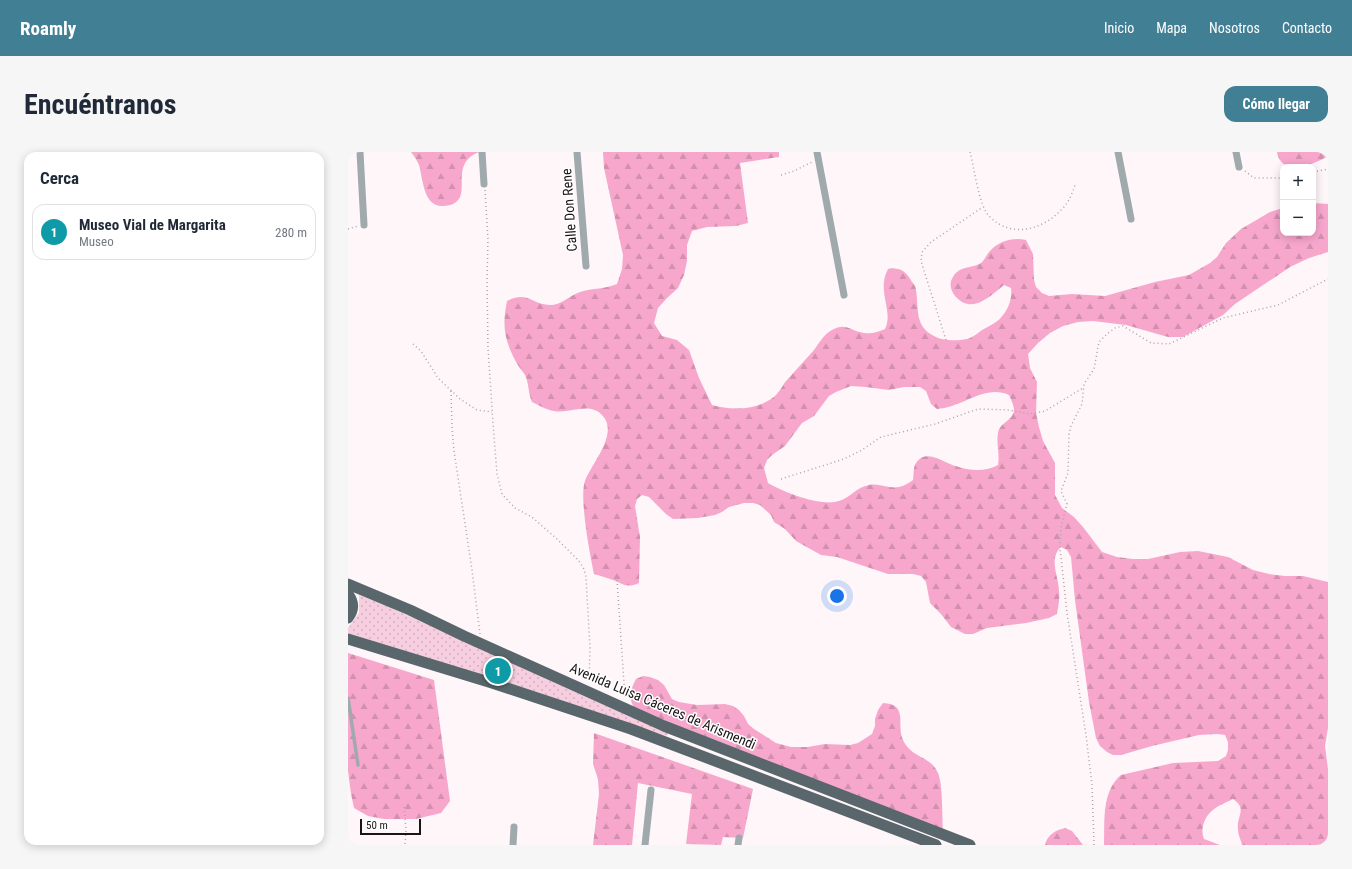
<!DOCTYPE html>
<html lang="es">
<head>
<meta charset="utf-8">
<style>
  :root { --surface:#fff; --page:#f6f6f7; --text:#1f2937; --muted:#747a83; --line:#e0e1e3; --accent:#417f94 }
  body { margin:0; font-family:"Roboto Condensed",sans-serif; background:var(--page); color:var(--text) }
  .controls { position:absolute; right:12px; top:12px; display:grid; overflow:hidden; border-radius:8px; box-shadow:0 2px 10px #0003 }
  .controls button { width:36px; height:36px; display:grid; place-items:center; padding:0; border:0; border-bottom:1px solid var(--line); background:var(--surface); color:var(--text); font:20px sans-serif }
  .scale { position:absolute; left:12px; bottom:10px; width:61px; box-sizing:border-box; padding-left:4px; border:2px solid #1a1416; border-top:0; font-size:11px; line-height:14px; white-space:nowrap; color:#1a1416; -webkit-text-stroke:3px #fff; paint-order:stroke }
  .you { position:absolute; left:489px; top:444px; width:14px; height:14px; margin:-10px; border:3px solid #fff; border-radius:50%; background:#1a73e8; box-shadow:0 0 0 6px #1a73e833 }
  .badge { display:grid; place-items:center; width:26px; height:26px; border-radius:50%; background:var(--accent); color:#fff; font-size:13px; font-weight:700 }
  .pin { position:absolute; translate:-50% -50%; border:2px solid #fff; box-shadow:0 1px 4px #0006 }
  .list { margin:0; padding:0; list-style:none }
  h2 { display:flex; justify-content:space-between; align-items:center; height:52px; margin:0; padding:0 16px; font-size:17px }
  h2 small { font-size:13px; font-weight:400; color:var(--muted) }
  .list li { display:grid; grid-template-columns:26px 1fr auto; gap:12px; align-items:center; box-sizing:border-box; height:56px; margin:0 8px 8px; padding:0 8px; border:1px solid var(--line); border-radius:12px }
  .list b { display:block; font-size:15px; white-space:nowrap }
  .list p { margin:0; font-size:13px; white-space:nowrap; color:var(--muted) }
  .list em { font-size:13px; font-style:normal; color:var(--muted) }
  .map { position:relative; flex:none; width:980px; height:693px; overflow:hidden; border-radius:12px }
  header { display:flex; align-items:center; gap:24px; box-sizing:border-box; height:56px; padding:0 20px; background:var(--accent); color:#fff }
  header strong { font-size:19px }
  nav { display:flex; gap:22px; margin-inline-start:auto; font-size:14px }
  .intro { display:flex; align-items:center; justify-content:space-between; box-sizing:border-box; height:96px; padding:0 24px }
  h1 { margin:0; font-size:28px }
  .button { padding:10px 18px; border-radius:12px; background:var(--accent); color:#fff; font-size:14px; font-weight:700 }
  main { display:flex; gap:24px; padding:0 24px }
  aside { flex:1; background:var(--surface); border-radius:12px; box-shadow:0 2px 10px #0003 }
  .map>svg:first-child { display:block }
</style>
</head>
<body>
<header>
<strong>Roamly</strong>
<nav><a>Inicio</a><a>Mapa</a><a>Nosotros</a><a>Contacto</a></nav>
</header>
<div class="intro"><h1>Encuéntranos</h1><a class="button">Cómo llegar</a></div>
<main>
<aside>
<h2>Cerca<small></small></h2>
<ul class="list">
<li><span class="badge" style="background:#0f9aa8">1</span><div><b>Museo Vial de Margarita</b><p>Museo</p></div><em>280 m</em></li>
</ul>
</aside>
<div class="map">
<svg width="980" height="693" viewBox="0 0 980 693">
  <defs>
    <pattern id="grass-dots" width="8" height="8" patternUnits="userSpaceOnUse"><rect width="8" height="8" fill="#f7cee0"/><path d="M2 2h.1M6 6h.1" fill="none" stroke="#d3b0bf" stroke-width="1.8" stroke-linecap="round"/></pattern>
    <pattern id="forest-firs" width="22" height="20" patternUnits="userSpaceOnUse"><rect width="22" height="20" fill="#f7a7cc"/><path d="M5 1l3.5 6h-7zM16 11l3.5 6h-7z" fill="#d38fae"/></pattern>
  </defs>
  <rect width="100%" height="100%" fill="#fef6f9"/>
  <path fill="url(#grass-dots)" d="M11,443L41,455L211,533L320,581L319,584L0,481V476L11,461Z"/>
  <path fill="url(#forest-firs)" fill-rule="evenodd" d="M63,0H131C96,14 132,51 95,54C75,55 75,26 71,13C69,8 66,4 63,0Z
    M255,0H431V5L392,11L400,71L388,74L359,75L344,79L339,93V109L336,123L330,136L319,146L310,156L306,171L314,184L329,188L341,198L351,226L364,253C385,259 412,258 428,243C433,238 435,232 439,228C448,218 457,208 466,198C472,190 476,182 484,178C498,170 502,179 516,181C524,182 530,180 537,177C546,159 528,139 540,117C552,115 558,119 564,130C566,132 568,135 568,138C571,156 566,174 586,184C594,189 609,189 619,187C624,186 630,181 634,178C639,175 644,173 648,170C658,163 665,148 663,136L656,133C641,145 624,163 607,144C603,139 601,132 604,127C610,113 624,117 633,111C636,109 639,102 642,99C651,89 665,85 678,88L685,102L686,128L688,135L694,141L701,144L724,142L757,144L807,130L841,123L862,111L869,105L878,91L893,77L922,60L935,56V81H965V51L980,52V100L961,106L942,115L887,152L875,163L835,185H820L778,173L745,169L730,170L715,174L702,181L690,191L680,202L682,216L689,230L688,261L691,275L695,289L707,311V343L714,356L726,365L735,375L754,400L769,405L785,407H800L832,400L850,399L880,405L905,418L921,422L937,424H955L980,430V576L977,594L980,617V693H894C893,688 890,683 890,678C888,664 900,657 885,647C879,650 869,654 865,658C856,665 852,677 856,687L872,693H756C757,670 753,640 773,623L825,611L870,609L878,604L880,598V590L877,583L869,582L851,583L804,594L773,603H765L759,600L752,594L748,586L741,550L727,448L723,405L719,398L713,395C700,407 711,424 711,440C712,448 710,455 709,462L701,466L678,471L639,476L625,482H617L603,475L593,462L582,451L578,430L573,424L565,422H540L489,405L473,403L448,389L437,377L426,370L423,363L412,353L405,351H396L381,355L374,360L367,363L350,366L325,367L318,362L301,345L294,343L289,347L287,354L292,385L291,431C277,437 275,431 262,427C257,425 252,424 246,422C242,403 231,345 237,329C243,312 273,280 253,262C240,250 221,262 206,259C198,258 191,253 184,250C180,241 181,231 177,223C174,218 170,214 168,210C156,187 154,174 159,149C181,138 184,154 204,153C215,152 222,143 232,140C244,136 258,137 269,132L274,117L275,103L256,16ZM503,234L518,235L541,238L556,235H572L578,239L583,252L589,257C614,256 636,232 661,243C663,247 666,254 666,258C665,269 652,270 650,281C648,292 652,302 650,313C638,320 621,319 608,314C596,311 576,294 567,313C565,317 566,323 565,328C561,331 556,334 551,335C541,337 531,331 521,333C508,335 502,346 491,349C473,355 435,340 420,331L416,316L419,308L424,303L437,294L454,271L466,264L481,244L488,240Z
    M929,0H980V4C965,13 934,26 929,0Z
    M0,501L86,528L102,649L93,661L68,667H36L20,664L6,656L3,642L0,619Z
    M295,524L302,525L310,528L316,533L324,547L331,550L349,553L377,552L385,554L391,558L396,564L400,572L406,577L428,591L443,595H460L477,592L502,593L510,591L524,582L527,574V567L530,558L535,551C561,552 548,573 555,588C564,607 582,603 590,621C595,633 594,664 595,679L287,557C280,547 282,538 288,527Z
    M246,581L405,637L395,686L375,685L373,693L338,692L344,642L290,631L284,693H245L251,642L250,627L245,612Z
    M717,676L724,679L735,693H697C699,683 708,678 717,676Z"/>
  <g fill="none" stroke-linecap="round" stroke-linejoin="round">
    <path stroke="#aca5a7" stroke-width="1.5" stroke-dasharray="1 3" stroke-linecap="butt" d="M622,0C626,15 631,54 641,64C663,87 695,78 714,57C721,50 724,42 727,33
      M897,19L906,26H935
      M965,20L980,17
      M433,23L446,19L464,10
      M137,38L140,87L139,129L140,196L145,271L149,322L154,342L167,356L184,365L209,387L231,409L236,417L238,425L242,496L241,530
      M0,77L10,74
      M598,188L573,109L574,100L583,90L635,55
      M65,192L73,199L90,226L112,247L129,258L144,260
      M103,239L104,275L106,299L124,418L132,482
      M433,327L496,307L514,298L533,285L587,272L630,257L661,258L682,262L697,259L735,236
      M269,428L277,546
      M56,655L58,677L57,693
      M746,693L744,633L738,583L719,461L712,396L713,375L719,352L713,339L720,321L721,282L723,274L734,252L736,232L746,217L751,190L759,182L767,176L775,174L803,191L821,192L875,166L930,153L980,127"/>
    <path stroke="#a0a9ac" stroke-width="3.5" d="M0,546L10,613"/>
    <path stroke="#a0a9ac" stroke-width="7" d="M12,0L16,73
      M134,0L136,32
      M229,0L238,114
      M469,0L496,143
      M770,0L783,67
      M888,0L891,15
      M165,693L166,675
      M297,693L303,638
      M390,693L391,686"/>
    <path stroke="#59676c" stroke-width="11" d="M0,432L62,458L116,484L316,574L622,693
      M0,442C6,450 6,458 0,466
      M0,487L144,531L283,577L588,693"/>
  </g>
  <g text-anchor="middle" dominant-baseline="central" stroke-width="3" stroke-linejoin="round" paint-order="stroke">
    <g font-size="14" fill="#1a1416" stroke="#fff">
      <text transform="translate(221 58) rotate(-94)">Calle Don Rene</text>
      <text transform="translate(315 554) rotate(23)">Avenida Luisa Cáceres de Arismendi</text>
    </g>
  </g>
</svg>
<div class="controls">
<button>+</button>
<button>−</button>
</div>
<div class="scale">50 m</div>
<div class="you"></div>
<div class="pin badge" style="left:150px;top:519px;background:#0f9aa8">1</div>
</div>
</main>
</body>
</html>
